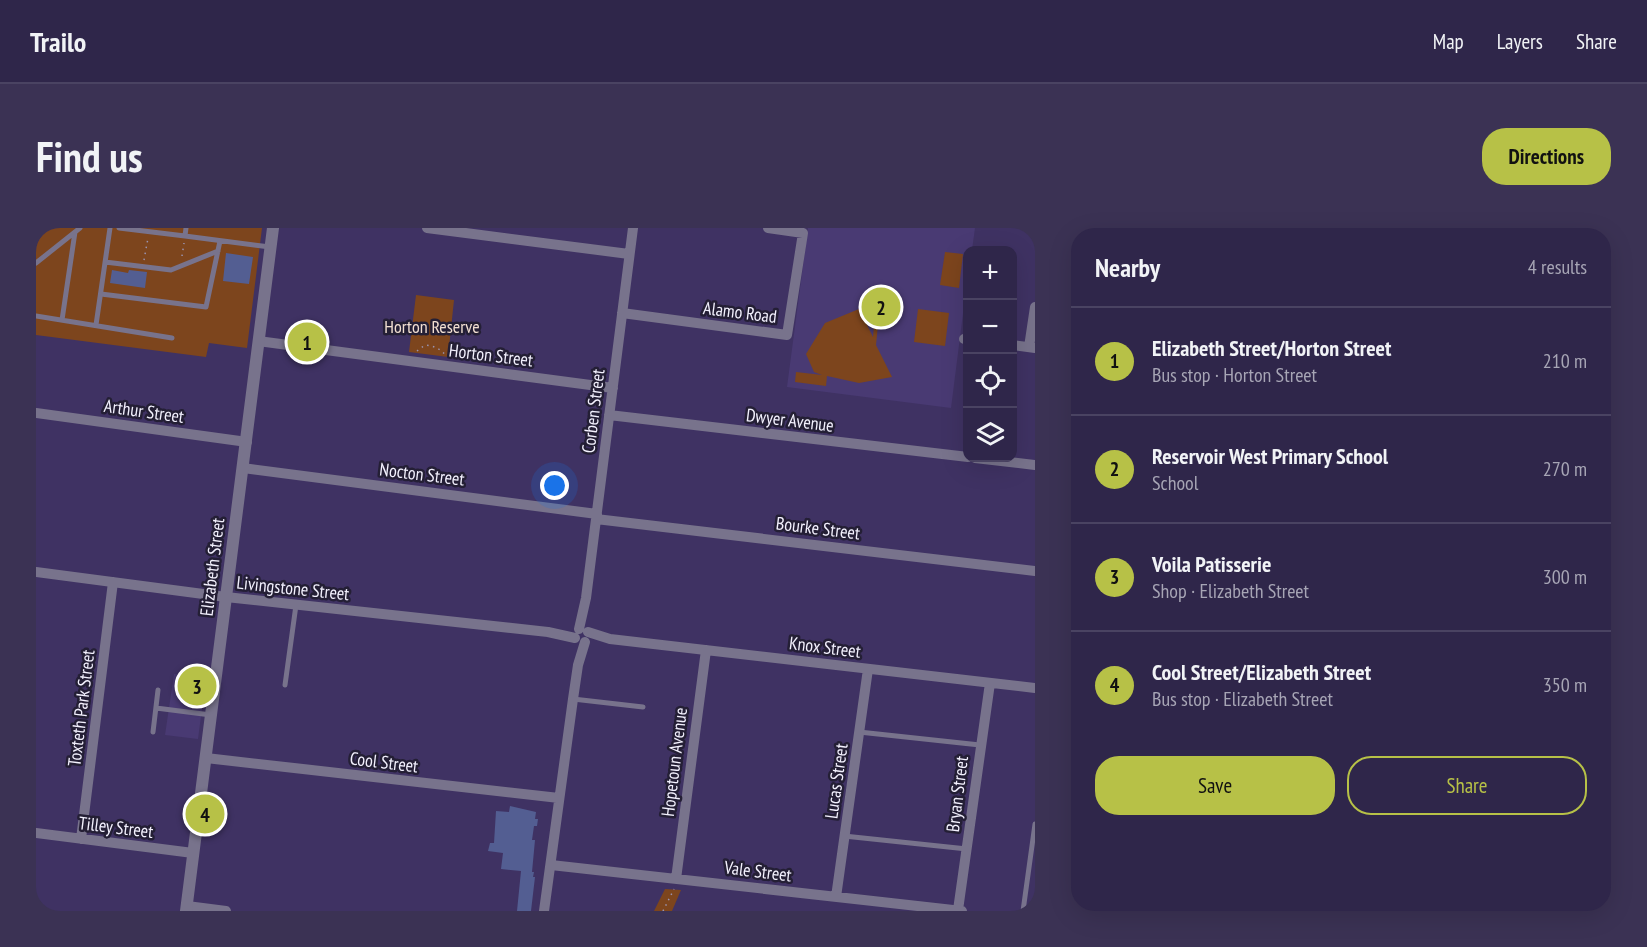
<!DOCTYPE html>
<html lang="en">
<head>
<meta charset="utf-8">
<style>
  :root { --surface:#2f264a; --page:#3b3254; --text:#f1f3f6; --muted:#a7a5b5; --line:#4a4362; --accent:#b7c147 }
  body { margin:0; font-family:"PT Sans Narrow",sans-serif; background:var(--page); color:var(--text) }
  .controls { position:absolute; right:18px; top:18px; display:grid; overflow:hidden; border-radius:12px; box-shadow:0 6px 24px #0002 }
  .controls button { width:54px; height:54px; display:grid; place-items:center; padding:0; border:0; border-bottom:2px solid var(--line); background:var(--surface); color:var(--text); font:30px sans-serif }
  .you { position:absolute; left:519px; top:258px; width:21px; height:21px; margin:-15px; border:4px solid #fff; border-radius:50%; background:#1a73e8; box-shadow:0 0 0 9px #1a73e833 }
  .badge { display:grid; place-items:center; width:39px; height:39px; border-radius:50%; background:var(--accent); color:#111; font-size:20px; font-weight:700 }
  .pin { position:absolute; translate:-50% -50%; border:3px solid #fff; box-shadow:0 2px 6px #0006 }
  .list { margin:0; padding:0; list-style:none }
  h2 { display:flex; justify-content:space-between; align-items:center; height:78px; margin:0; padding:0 24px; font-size:26px }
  h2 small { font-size:20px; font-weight:400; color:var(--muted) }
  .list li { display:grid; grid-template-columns:39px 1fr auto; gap:18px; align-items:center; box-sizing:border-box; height:108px; padding:0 24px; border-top:2px solid var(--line) }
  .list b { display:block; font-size:22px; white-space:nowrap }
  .list p { margin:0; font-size:20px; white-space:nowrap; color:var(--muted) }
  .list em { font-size:20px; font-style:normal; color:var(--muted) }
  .actions { display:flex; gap:12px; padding:18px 24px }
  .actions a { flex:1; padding:14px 0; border:2px solid var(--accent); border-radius:24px; text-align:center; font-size:21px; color:var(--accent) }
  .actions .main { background:var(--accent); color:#111 }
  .icon { flex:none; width:33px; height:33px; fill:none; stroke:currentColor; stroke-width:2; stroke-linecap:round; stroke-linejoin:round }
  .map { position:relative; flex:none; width:999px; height:683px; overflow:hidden; border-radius:24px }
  header { display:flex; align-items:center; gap:36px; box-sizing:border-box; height:84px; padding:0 30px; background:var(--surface); border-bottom:2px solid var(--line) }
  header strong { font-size:28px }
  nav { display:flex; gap:33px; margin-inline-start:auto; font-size:21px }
  .intro { display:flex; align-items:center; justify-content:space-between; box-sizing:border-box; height:144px; padding:0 36px }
  h1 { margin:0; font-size:42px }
  .button { padding:15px 27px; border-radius:24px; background:var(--accent); color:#111; font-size:21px; font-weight:700 }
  main { display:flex; gap:36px; padding:0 36px }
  aside { flex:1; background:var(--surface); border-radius:24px; box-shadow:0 6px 24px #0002 }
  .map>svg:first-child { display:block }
</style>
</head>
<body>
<header>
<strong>Trailo</strong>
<nav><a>Map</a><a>Layers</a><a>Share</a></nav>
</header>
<div class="intro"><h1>Find us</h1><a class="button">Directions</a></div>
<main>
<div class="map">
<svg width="999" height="683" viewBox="0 0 999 683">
  <rect width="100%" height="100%" fill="#3f3263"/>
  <path fill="#493a73" d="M772,0H939L936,22H932L931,54L915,180L751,159Z
    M138,446L170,450L162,511L129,507Z"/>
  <path fill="#7d451d" d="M0,0H226L211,120L173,115L170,129L0,107Z
    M909,24L927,26L923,60L904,57Z
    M380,67L418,72L412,129L373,124Z
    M823,81L837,109L839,86L843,87L840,117L856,149L823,155L791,148L790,158L759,154L760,144L786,147L778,144L770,126L789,95Z
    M882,81L913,85L909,118L878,114Z
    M629,661L645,662L636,683H618Z"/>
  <path fill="#535e92" d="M190,25L217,29L213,56L187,53Z
    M76,42L92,45L93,42L111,44L109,60L74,55Z
    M474,578L500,584L499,591H502L501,598H498L496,612H499L496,644H498L497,649H499L495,683H481L485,643L465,641L467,625L452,623L454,615H458L460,583L473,584Z"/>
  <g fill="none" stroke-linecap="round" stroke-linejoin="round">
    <path stroke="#9b94b2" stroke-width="1.5" stroke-dasharray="1.5 4.5" stroke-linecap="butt" d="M146,28L148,15
      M108,32L112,10
      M381,123L389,117C399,118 405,121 411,129
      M627,683L638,661"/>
    <path stroke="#78738c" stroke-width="5" d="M83,0L149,8L150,0
      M149,8L234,19
      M69,34L135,42L182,23
      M0,35L44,0
      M65,66L170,79L184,13
      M0,88L136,110
      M26,92L39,4
      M60,97L74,0
      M249,457L260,377
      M537,471L607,479
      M120,480L175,487
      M117,504L122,462
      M823,504L944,517
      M808,608L931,621
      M987,683L999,596"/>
    <path stroke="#78738c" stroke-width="10" d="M391,0L593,26
      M586,85L751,107L767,5L732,0
      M928,111H932
      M222,113L577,160
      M976,117L999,120
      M993,119L999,79
      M0,185L211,214
      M573,187L932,229
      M939,230L999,237
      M207,240L561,286
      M560,291L999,343
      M0,344L190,369L512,404L539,410
      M543,401L550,370L597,0
      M552,404L574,411L999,460
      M170,530L523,570
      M0,605L157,625
      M45,611L77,354
      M515,637L926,683
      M640,651L670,422
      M800,669L832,441
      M151,678L190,683
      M922,682L954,455
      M508,683L537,471L542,437L549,414"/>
    <path stroke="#78738c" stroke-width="12" d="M150,683L237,0"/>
  </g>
  <g text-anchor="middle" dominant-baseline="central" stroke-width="5" stroke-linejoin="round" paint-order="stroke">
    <g font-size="18" fill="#f3f1fe" stroke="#241f35">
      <text transform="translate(704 84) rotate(7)">Alamo Road</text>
      <text transform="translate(455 127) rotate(7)">Horton Street</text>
      <text transform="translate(108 183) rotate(8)">Arthur Street</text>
      <text transform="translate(557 183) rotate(-83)">Corben Street</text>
      <text transform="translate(754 192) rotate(7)">Dwyer Avenue</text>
      <text transform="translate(386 246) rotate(7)">Nocton Street</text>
      <text transform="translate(782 300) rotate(7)">Bourke Street</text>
      <text transform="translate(176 339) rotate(-83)">Elizabeth Street</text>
      <text transform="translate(257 360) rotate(6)">Livingstone Street</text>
      <text transform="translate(789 419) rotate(7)">Knox Street</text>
      <text transform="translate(45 480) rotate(-83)">Toxteth Park Street</text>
      <text transform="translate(348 534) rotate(7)">Cool Street</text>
      <text transform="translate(638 534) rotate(-83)">Hopetoun Avenue</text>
      <text transform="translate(800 553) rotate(-82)">Lucas Street</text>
      <text transform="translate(921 566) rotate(-83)">Bryan Street</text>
      <text transform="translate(80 599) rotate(7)">Tilley Street</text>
      <text transform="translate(722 643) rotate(7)">Vale Street</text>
    </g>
    <g font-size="18" fill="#f2dfd2" stroke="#241f35">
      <text x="396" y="98">Horton Reserve</text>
    </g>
  </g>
</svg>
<div class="controls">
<button>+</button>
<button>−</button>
<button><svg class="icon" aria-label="locate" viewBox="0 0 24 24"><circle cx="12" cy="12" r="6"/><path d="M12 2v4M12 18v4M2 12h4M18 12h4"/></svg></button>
<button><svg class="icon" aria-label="layers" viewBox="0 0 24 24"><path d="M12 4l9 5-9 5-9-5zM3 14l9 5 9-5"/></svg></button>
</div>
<div class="you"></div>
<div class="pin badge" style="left:271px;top:114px">1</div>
<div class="pin badge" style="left:845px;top:79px">2</div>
<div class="pin badge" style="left:161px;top:458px">3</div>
<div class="pin badge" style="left:169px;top:586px">4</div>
</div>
<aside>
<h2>Nearby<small>4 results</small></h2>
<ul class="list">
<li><span class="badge">1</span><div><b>Elizabeth Street/Horton Street</b><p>Bus stop · Horton Street</p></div><em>210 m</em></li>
<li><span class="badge">2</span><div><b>Reservoir West Primary School</b><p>School</p></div><em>270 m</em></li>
<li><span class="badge">3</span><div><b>Voila Patisserie</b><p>Shop · Elizabeth Street</p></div><em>300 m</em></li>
<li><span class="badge">4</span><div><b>Cool Street/Elizabeth Street</b><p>Bus stop · Elizabeth Street</p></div><em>350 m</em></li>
</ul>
<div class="actions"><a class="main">Save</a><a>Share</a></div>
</aside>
</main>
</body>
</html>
